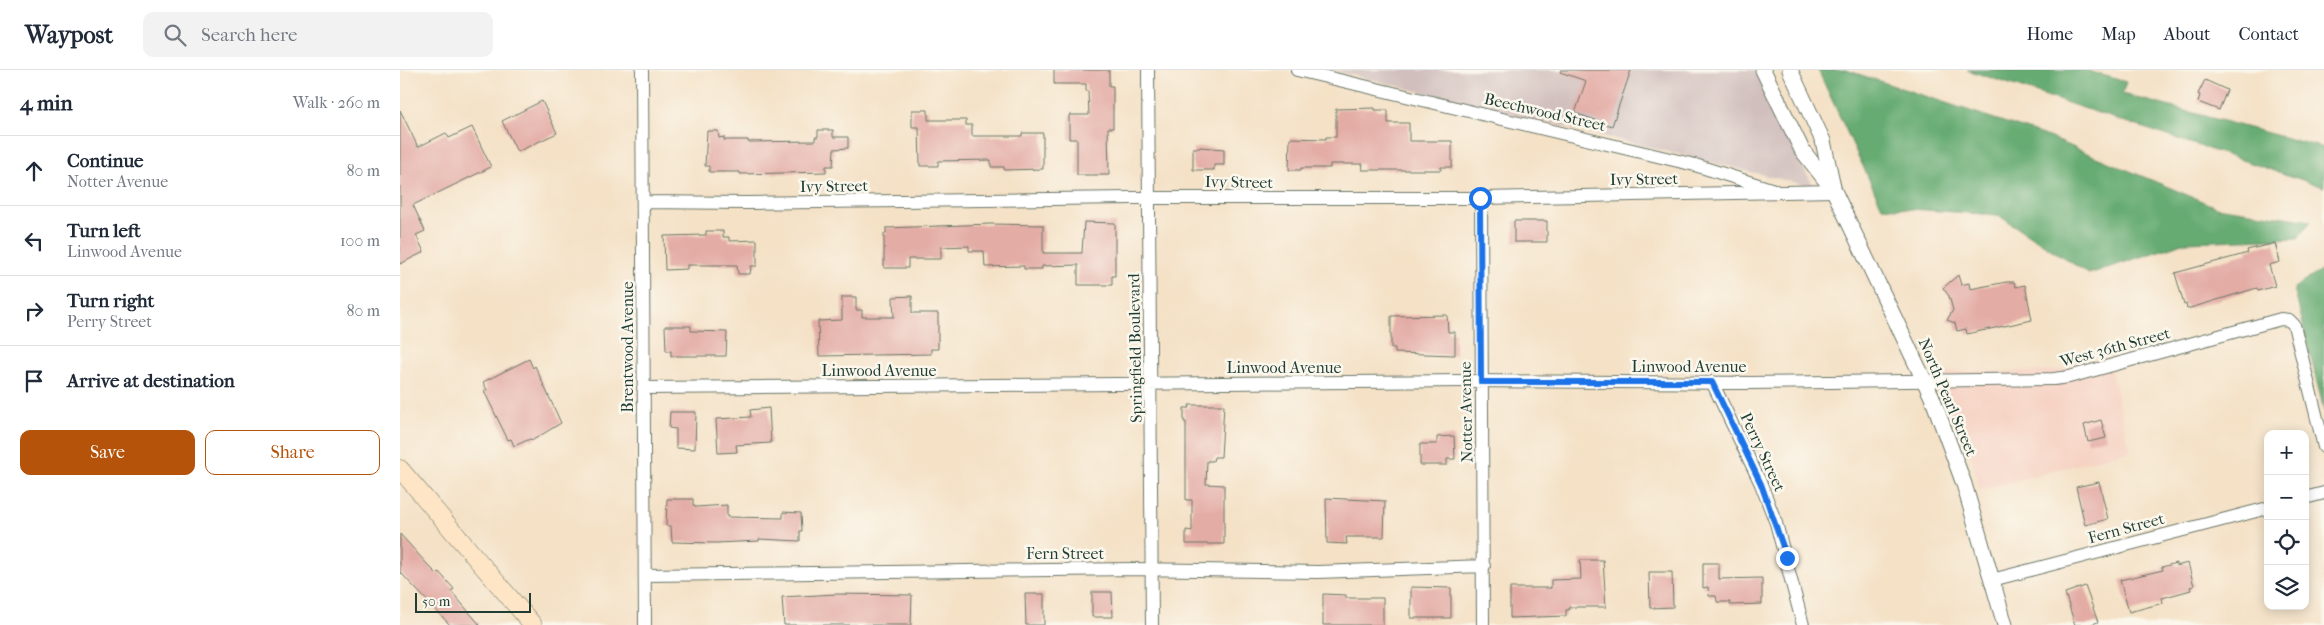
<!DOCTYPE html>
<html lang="en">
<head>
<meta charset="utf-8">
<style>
  :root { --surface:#fff; --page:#f2f2f3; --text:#1f2937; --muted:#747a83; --line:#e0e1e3; --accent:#b45309 }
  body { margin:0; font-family:"IM FELL French Canon",serif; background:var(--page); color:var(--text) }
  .controls { position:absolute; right:15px; bottom:15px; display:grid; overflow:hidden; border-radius:10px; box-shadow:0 2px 12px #0003 }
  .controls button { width:45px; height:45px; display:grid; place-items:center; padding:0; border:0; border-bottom:1px solid var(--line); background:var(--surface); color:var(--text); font:25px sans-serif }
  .scale { position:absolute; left:15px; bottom:12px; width:116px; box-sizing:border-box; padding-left:5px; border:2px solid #1f3d34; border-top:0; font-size:14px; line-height:18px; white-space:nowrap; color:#1f3d34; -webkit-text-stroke:4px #fbf7ec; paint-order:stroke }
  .stop { position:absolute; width:15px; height:15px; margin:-11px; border:4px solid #1a73e8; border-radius:50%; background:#fff }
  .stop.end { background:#1a73e8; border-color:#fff; box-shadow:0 1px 5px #0008 }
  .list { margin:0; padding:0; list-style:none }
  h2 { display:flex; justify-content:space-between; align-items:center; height:65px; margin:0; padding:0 20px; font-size:21px }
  h2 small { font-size:16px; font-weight:400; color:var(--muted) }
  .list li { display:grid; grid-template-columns:32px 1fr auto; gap:15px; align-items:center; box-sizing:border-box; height:70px; padding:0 20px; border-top:1px solid var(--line) }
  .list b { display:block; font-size:19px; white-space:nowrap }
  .list p { margin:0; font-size:16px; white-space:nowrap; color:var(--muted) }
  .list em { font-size:16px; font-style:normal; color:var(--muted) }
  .actions { display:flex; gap:10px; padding:15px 20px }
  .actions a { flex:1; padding:11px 0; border:1px solid var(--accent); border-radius:10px; text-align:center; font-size:18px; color:var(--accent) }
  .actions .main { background:var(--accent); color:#fff }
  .icon { flex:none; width:28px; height:28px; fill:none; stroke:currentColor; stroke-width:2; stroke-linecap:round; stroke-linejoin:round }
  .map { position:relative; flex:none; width:1924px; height:555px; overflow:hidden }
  header { display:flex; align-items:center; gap:30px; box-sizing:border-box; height:70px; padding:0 25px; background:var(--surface); border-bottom:1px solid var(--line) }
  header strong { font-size:24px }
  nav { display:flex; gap:28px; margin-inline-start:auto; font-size:18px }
  .search { width:350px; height:45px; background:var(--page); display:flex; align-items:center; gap:12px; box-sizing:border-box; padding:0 18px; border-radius:10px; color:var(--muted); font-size:19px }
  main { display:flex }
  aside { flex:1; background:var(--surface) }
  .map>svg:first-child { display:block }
</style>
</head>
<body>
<header>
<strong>Waypost</strong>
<div class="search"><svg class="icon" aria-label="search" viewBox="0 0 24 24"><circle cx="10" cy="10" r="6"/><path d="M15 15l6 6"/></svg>Search here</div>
<nav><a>Home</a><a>Map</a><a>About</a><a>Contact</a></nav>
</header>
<main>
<aside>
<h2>4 min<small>Walk · 260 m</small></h2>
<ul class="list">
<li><svg class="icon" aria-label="ahead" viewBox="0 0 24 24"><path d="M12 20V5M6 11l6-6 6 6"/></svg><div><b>Continue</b><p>Notter Avenue</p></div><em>80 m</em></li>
<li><svg class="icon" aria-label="left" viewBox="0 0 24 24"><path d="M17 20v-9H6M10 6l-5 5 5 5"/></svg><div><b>Turn left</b><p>Linwood Avenue</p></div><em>100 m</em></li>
<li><svg class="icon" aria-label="right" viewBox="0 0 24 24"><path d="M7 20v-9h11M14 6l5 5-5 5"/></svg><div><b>Turn right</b><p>Perry Street</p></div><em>80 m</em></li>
<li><svg class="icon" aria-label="arrive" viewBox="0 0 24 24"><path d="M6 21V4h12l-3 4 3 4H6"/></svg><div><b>Arrive at destination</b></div></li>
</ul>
<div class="actions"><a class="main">Save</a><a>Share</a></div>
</aside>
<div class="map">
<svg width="1924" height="555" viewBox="0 0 1924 555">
  <rect width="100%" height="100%" fill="#fbf7ec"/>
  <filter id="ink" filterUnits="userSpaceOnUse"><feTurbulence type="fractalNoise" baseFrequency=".02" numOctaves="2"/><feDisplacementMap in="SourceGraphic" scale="10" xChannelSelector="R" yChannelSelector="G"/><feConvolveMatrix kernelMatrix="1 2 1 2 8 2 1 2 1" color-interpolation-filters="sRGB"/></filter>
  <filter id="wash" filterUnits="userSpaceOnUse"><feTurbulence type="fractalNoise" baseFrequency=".0096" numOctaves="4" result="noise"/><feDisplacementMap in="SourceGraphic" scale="20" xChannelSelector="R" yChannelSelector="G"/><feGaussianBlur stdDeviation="1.12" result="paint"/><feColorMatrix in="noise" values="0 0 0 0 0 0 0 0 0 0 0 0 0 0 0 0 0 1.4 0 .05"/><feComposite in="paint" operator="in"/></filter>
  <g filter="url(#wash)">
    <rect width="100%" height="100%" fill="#f4e1c6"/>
    <path fill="#f6d2c3" d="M1708,288L1730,381L1580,420L1573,391L1536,302L1645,301L1684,296Z"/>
    <path fill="#d1bfbd" d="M931,0H1354L1413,117Z"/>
    <path fill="#66ab72" stroke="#427453" d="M1418,0H1446L1646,66L1816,137L1911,151L1898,168L1786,172L1689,204L1598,145L1482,137Z
      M1567,0H1685L1726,12L1722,24L1924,78V117Z
      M1924,199V341L1894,218Z"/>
    <g id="blocks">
      <path fill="#e3aca5" d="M654,0H709V16H713V58H708L709,105H677V69H669V45H689L688,21H686V14H654Z
        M1161,0H1231L1212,56L1175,43L1186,11L1160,2Z
        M1805,10L1827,20L1819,40L1798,32L1800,25L1798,24Z
        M142,31L157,63L117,82L102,51Z
        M975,38V40H988V53H1009V71H1052V97H1041V100H962L963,94H930V98H901V100H889L890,68L926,69V67H936V39Z
        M0,40L18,77L46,63L49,68L72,57L91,97L13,135L25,161L16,165L24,182L0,194Z
        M512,40H528V50H566V55H572V66H622V63H643V99L604,100V97H591V90L538,91V96H520L519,57H512Z
        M418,60H433V67H448V78L434,79L433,96H426V102L340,104V102H309V96H305L307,61H318L319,68L324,67V70H348V72L415,71V67H418Z
        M800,77L824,79V95H814V100H793V78H800Z
        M1114,151H1147V172H1114Z
        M684,152L715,153V206H712V215H678V195L642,196V199H624V196L585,197L584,181H569V176L541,177V189H508V198H484V164H486V158L591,154L643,155V183H682Z
        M306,161H323V167H329V171L357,170V196H351L350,204H338L337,195H287V199L265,200L264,166L306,165Z
        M1875,173L1880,192L1869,195L1875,216L1858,221L1857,218L1787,239L1786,234L1784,235L1775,203L1848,183L1847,180Z
        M1558,205L1561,215L1569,213L1570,219L1607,212H1614L1616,217L1625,215L1632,250L1567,264L1566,259L1557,261L1555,253L1547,250L1553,240L1549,226L1543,218Z
        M512,226V243H538V279H531V284L419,286L418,251L442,250V227H456V240H462V247H494L493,227Z
        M1047,245L1048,262H1055V285L995,283V278H991V246Z
        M265,256H291V261L327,262L326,286H271V281H266Z
        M129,289L133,298L135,296L161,353L133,370L130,369L114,376L111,369L108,370L84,321L87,320L83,312Z
        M789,335H824L821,387H814L813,391H807L806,414L824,415V474H786V460L792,461V430H786V352H784V338H790Z
        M369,338L371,373L336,375L337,382L318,383L316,349L351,347L350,340Z
        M270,342H296L295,379L276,378V359L269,358Z
        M1701,350L1706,368L1688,372L1684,355Z
        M1054,366L1055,389H1047V395H1020V374H1037V367Z
        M1699,412L1708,449L1685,455L1676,417Z
        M926,428L985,431L984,467H946L947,474L927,473Z
        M267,429H293V435L296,437L327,435V447L383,448V442L401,443L402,461H400V471L359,469V471L316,473L272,472L271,456H266Z
        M0,464L27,494L37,504L39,502L54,519L51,521L80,555H50L0,502Z
        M1180,490H1203L1206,537H1169V540H1166V546L1110,548V518H1151V510L1181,509Z
        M1303,493H1319V509L1362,508V534L1330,535V532H1317L1316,526H1309L1308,517L1303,518Z
        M1776,493V496L1788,493L1794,516L1790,517L1791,520L1762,528L1763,533L1729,542L1720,510L1763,500L1762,497Z
        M1249,502H1272L1273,537L1250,538Z
        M1685,516L1698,552L1689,555H1675L1665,523Z
        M1011,517L1051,518V548H1011Z
        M692,522H712L713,547H692Z
        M436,524L512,525L511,555H384L382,527Z
        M625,524H644V555H626Z
        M923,524L946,525V528H983V555H923Z"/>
    </g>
  </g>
  <g filter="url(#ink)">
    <use href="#blocks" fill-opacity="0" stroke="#6a7667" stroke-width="1"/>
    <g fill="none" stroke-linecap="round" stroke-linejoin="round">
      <defs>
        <path id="minor" d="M242,0L245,555
          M748,0L752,555
          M897,0L1295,95L1374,120
          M1081,128L1083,555
          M244,132L345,133L731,128H1081L1434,121
          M1312,312L1361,414L1376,453L1403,555
          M243,318L1066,311L1351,313L1654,309L1669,307L1881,249L1889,250L1894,255L1924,377
          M1905,428L1924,423
          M246,505L733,499L918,502L1084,496
          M1592,510L1868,438"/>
        <path id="tertiary" d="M1363,0L1402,80L1431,117
          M1390,0L1423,71L1434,121L1532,327L1564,414L1605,555"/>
        <path id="secondary" d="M0,399L133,555"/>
      </defs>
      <use href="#minor" stroke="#6a7667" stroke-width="14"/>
      <use href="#tertiary" stroke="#6a7667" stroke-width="17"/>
      <use href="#secondary" stroke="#6a7667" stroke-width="19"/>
      <use href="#minor" stroke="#fff" stroke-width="12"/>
      <use href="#tertiary" stroke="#fff" stroke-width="15"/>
      <use href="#secondary" stroke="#fde5c5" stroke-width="18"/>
    </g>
  </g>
  <g fill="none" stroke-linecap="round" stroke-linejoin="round" filter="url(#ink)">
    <path stroke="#1a73e8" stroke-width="6" d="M1080,128L1081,312H1312L1361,414L1387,488"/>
  </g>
  <g text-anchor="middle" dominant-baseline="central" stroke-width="5" stroke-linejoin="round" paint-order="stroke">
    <g font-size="16" fill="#1f3d34" stroke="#fbf7ec">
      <text transform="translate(1145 42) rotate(13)">Beechwood Street</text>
      <text transform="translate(1244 109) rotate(-1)">Ivy Street</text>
      <text transform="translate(839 112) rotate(1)">Ivy Street</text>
      <text transform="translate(434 116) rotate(-1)">Ivy Street</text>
      <text transform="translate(227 277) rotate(-90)">Brentwood Avenue</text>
      <text transform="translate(1715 277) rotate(-15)">West 36th Street</text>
      <text transform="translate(735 278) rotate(-91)">Springfield Boulevard</text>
      <text x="1289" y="296">Linwood Avenue</text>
      <text x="884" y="297">Linwood Avenue</text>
      <text x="479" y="300">Linwood Avenue</text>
      <text transform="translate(1548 327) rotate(67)">North Pearl Street</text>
      <text transform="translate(1066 342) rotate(-91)">Notter Avenue</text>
      <text transform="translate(1363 382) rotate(65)">Perry Street</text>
      <text transform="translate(1726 458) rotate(-15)">Fern Street</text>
      <text x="665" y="483">Fern Street</text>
    </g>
  </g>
</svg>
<div class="controls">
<button>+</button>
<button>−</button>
<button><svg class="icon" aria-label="locate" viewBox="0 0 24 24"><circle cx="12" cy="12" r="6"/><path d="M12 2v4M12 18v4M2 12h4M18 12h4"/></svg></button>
<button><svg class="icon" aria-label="layers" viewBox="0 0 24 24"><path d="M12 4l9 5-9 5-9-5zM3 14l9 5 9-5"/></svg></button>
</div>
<div class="scale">50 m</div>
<div class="stop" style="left:1080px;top:128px"></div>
<div class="stop end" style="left:1387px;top:488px"></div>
</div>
</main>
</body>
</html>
